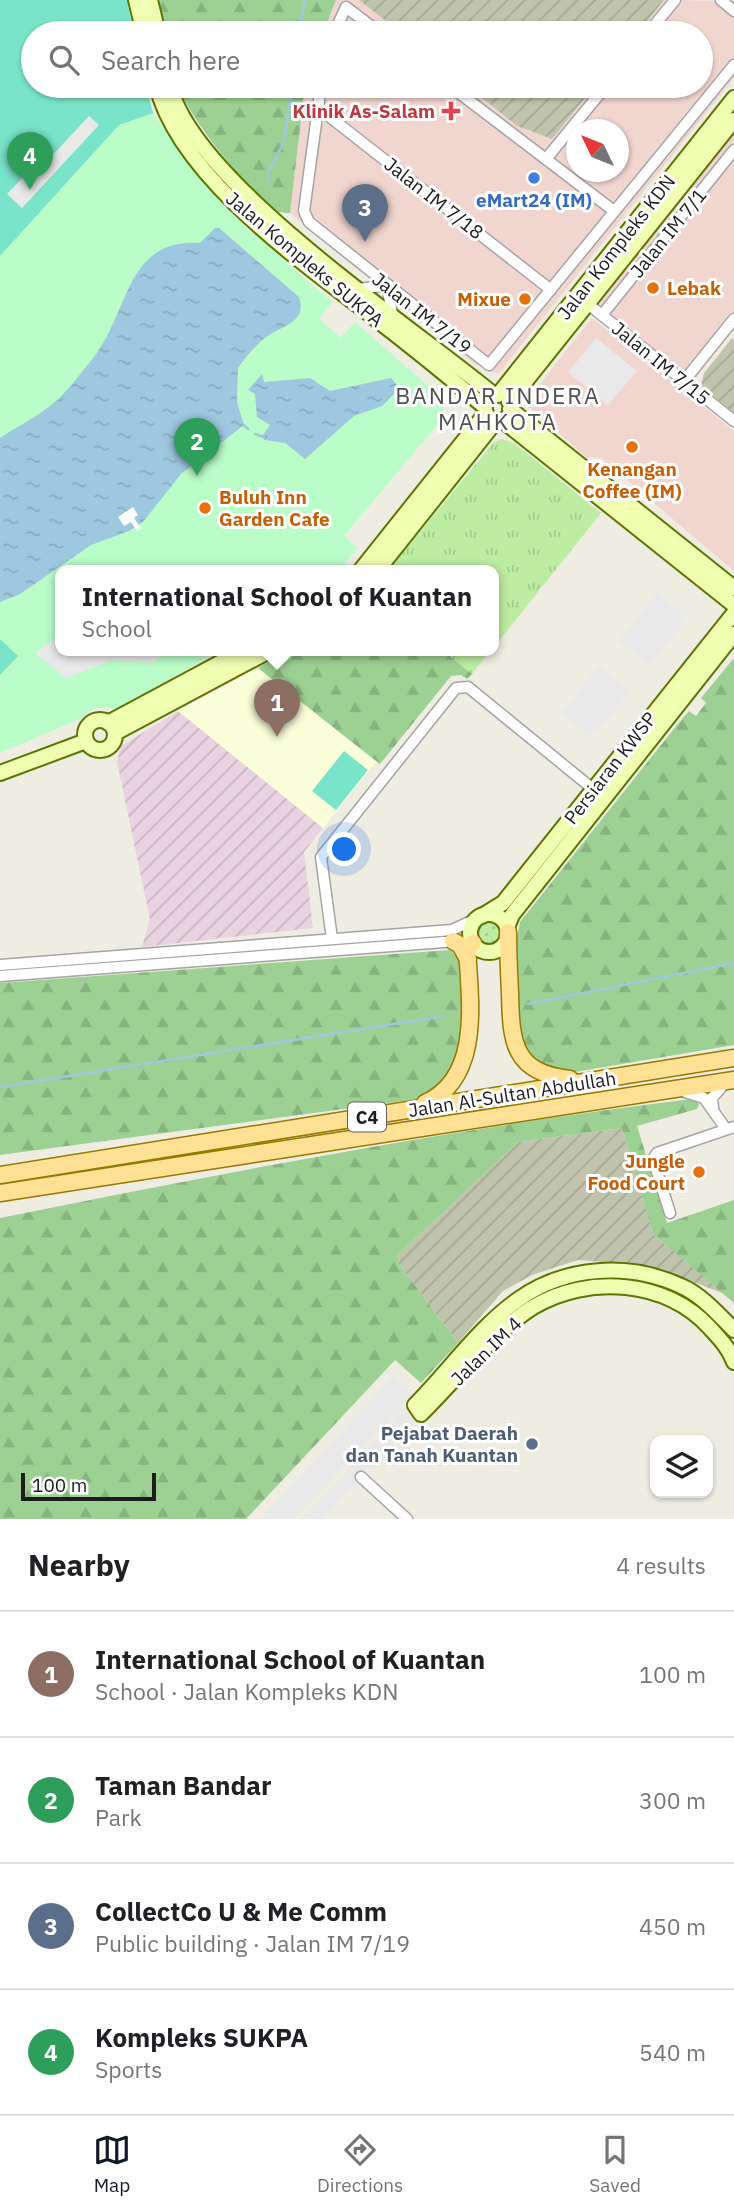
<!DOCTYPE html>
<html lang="en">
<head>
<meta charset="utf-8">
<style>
  :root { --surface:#fff; --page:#f6f6f6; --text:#202124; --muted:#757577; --line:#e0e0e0; --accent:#111827 }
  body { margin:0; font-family:"IBM Plex Sans",sans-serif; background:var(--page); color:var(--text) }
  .controls { position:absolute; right:21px; bottom:21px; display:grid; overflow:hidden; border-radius:14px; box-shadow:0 2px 5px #0004 }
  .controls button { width:63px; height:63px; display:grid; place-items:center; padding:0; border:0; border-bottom:2px solid var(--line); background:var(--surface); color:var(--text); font:35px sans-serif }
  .compass { position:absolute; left:566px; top:119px; width:63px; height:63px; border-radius:50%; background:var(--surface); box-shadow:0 2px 5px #0004; rotate:313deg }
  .scale { position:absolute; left:21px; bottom:18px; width:135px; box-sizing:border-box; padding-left:7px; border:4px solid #1d1d1d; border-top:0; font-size:19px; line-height:24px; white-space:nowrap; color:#1d1d1d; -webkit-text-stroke:5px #fff; paint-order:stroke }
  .you { position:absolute; left:345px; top:850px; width:24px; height:24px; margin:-18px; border:5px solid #fff; border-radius:50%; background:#1a73e8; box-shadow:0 0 0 10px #1a73e833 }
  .badge { display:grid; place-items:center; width:46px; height:46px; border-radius:50%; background:var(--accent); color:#fff; font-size:23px; font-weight:700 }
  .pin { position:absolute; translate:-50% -58px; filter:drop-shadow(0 2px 4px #0008) }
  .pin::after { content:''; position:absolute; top:37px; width:24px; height:21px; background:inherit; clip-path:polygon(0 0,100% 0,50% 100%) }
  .popup { position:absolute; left:55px; top:565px; width:444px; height:91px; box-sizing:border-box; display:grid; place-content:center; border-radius:14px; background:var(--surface); filter:drop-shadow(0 2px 5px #0005); font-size:23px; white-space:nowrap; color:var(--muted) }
  .popup b { font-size:26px; color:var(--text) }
  .popup::after { content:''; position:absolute; left:50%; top:100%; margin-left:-14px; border:14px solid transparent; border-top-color:var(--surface) }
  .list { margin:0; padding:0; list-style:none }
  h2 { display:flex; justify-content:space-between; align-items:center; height:91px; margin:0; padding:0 28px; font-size:30px }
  h2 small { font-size:23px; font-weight:400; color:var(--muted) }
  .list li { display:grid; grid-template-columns:46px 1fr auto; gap:21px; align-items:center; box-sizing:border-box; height:126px; padding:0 28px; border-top:2px solid var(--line) }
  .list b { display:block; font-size:26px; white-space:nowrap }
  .list p { margin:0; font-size:23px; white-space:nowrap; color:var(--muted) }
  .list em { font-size:23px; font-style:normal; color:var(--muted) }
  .icon { flex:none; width:38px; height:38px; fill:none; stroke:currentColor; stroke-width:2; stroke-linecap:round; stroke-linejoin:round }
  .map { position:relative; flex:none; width:734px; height:1519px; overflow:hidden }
  .search { position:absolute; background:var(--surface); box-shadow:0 2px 5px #0004; left:21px; right:21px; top:21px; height:77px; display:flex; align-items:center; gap:18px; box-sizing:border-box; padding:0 24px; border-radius:38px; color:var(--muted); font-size:26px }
  .sheet { height:595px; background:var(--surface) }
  nav { display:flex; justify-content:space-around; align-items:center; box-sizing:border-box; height:98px; border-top:2px solid var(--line); background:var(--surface); font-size:19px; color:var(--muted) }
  nav a { display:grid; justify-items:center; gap:4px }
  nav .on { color:var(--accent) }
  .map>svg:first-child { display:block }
</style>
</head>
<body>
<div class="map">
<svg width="734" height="1519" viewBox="0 0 734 1519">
  <defs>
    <pattern id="industrial-furrows" width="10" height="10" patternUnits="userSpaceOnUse" patternTransform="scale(1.75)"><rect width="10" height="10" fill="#e9d3e1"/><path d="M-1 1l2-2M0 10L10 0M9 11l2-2" fill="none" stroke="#c7b5c1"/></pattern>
    <pattern id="construction-furrows" width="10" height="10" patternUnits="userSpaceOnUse" patternTransform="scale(1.75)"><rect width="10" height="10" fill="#c1c4ad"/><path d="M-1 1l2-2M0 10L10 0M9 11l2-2" fill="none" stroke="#a5a894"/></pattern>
    <pattern id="grass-tufts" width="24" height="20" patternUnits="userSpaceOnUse" patternTransform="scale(1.75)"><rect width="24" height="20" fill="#bdeda3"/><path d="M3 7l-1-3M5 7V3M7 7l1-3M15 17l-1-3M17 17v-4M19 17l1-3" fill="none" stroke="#a2cb8c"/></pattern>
    <pattern id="forest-firs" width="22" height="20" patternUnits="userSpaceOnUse" patternTransform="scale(1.75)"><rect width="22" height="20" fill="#9dd193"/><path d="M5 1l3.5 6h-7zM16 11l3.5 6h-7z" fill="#87b37e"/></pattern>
    <pattern id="garden-dots" width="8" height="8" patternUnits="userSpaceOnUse" patternTransform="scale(1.75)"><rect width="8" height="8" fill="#bdeda3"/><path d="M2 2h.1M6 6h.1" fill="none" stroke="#a2cb8c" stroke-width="1.8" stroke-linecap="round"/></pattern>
    <pattern id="water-ripples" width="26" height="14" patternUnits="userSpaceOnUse" patternTransform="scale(1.75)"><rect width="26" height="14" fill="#9ec8e0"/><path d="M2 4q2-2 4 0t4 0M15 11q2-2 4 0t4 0" fill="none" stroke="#88abc0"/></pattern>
  </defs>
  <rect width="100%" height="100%" fill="#efece2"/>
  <path fill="#f1d5cf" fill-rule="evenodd" d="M336,0H359L400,33H323Z
    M664,0L734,1V78L499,373L491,372L479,362L476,365L290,213L305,86H466L517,126L552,139L595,86H701V33H638ZM576,130H618V172H576Z
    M734,128V329L693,382L595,304Z
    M592,318L734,431V571L601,458L586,457L527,405L528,399Z"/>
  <path fill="url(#industrial-furrows)" d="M178,711L323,828L304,852L313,928L142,947L150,919L117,762L121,746Z"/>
  <path fill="#faffda" d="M258,668L376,762L323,828L178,711Z"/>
  <path fill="url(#construction-furrows)" d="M359,0H664L638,33H401Z
    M467,86H595L552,139L517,126Z
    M732,338L734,340V413L701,386L704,373Z
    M622,1128L653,1234L725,1294L651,1266L578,1260L532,1275L503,1291L458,1343L399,1264L397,1256L518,1142Z"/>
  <path fill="url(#grass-tufts)" d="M501,439L514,443L601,513L494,647V571H388L494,442Z
    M443,651H490L472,674Z"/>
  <path fill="url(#forest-firs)" d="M157,0H336L323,33H165Z
    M179,86H305L290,213C285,213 279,213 275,210C250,194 185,113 179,86Z
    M287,651H443L472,674L467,679L461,675L451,676L380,764L258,668Z
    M734,658V1045L575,1072H556L539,1064L524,1052L515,1035V948L520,922L677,725L689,711L696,716L706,703L701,698Z
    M450,950L462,962C462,1012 474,1075 418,1099L0,1155V983Z
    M692,1099L699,1104L697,1109L637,1126L667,1223L734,1200V1303L653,1234L622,1128L518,1142L397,1256L399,1264L458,1343L421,1383L395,1360L246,1519H0V1218C229,1172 460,1127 692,1099Z"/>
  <path fill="#bafdc9" d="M153,113L198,176L241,223L332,302L319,319L341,338L355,322L441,397L444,417L344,536L358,548L338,571H60V651H218L117,709C101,706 92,707 80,719L0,753V256L119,125Z"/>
  <path fill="url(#garden-dots)" d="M478 934a11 11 0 1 1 22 0a11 11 0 1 1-22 0Z"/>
  <path fill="#79e4ca" d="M0,0H127L134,33H33V86H146L153,113L119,125L0,256Z
    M0,639L18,656L0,675Z
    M344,751L368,770L336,810L312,791Z"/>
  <path fill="#e9e9e9" d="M89,116L99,125L22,208L7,194L31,169L36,173Z
    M596,338L637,371L608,405L568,372Z
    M657,593L685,616L681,621L684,623L650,665L619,641Z
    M60,634V651H169L152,663L112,660L66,678L35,653Z
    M599,666L630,691L596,733L593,731L589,736L561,714Z
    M393,1377L414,1393L294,1519H260Z
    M407,1405L421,1414L322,1519H302Z"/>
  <path fill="url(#water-ripples)" d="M215,228H219L299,297C307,322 284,325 269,335C257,343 246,357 238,368L237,402L244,425L181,474L143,522L129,531L91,545L20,594L0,602V438C16,427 35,418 50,406C66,394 80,374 93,358C130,312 125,238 200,243Z
    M262,374L264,382L310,378L330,391L391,378L400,388L382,406L354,416L305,459L285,443L264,440L263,435L270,425L257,417L255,394L248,390Z"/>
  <path fill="#fff" d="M133,507L138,515L134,518L141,528L137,531L131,522L124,526L118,517Z"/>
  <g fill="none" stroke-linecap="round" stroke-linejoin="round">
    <path stroke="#9ec8e0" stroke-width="2.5" d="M299,33L305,0
      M269,182L268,173L284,142L292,86
      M244,425L248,429
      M255,434L264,437
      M528,1004L734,963
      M0,1087L444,1016"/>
    <defs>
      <path id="street" d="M721,0L734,11
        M334,33L346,7L380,33
        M648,33L675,0
        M321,86L304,211L309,222L489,365L734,65
        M450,86L614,211
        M317,107L551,290
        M546,159L606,86
        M359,289L387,285L392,314
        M588,304L734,421
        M602,315L734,150
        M684,381L734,319
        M332,939L321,857L456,688L468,687L593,789
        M0,965L452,930L478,918
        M0,976L457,941
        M685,1092L704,1098L726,1129
        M713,1108L712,1098L726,1082
        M670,1213L653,1159L657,1153L734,1127
        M361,1477L407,1519"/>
      <path id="secondary" d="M136,0L144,33
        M150,0L158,33
        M157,86C178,175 302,262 372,316C411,346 448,376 485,407
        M170,86C193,183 414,328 494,395
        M498,395L734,98
        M509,402L734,120
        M510,409L734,588
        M502,420L734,605
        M360,571L486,413
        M377,571L496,421
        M85 735a15 15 0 1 1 30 0a15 15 0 1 1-30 0Z
        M108,723L242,651
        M115,733L269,651
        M0,773L86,741
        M470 933a19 19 0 1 1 38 0a19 19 0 1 1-38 0Z
        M482,916L503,903L734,613
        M507,927L512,915L734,634
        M734,1330C718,1314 702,1295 681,1286C629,1262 566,1266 519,1299C479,1327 449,1371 415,1405L421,1414C453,1382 496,1330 533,1307C589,1274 666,1280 710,1328C720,1339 729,1348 734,1362"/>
      <path id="primary" d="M508,932C508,953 509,973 510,993C511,1042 513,1073 570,1079
        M453,941L460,945L468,959
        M425,1103C482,1078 470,1001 467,949L473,943
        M0,1175L734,1058
        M0,1193L734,1080"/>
    </defs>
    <use href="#street" stroke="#a4a4a4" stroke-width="13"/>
    <use href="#secondary" stroke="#5a7700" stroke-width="18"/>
    <use href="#primary" stroke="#957900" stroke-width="19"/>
    <use href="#street" stroke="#fff" stroke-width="10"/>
    <use href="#secondary" stroke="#effeb0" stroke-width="14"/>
    <use href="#primary" stroke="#ffe196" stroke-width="16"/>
  </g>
  <path fill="#e0444e" stroke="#fff" stroke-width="2.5" d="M447.5 100.5h7v7h7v7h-7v7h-7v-7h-7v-7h7z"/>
  <circle fill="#3f7fe0" stroke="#fff" stroke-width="2.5" cx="534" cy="178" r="7"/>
  <g fill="#e8710a" stroke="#fff" stroke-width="2.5">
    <circle cx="653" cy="288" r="7"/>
    <circle cx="525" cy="299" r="7"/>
    <circle cx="632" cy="447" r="7"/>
    <circle cx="205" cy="508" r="7"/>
    <circle cx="699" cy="1172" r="7"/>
  </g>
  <circle fill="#5c6f8a" stroke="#fff" stroke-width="2.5" cx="532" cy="1444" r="7"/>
  <g text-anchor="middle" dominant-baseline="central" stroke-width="6" stroke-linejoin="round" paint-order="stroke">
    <rect fill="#fff" stroke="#616161" stroke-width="2" x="348" y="1102.5" width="38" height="29" rx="5"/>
    <g font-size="18" font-weight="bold" fill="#1d1d1d">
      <text x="367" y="1117">C4</text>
    </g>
    <g font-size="19" font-weight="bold" fill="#be3a42" stroke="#fff" text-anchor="end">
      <text x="435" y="111">Klinik As-Salam</text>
    </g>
    <g font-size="19" fill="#1d1d1d" stroke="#fff">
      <text transform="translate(434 198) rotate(38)">Jalan IM 7/18</text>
      <text transform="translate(668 233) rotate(-51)">Jalan IM 7/1</text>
      <text transform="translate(616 247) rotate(-52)">Jalan Kompleks KDN</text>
      <text transform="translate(305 259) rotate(40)">Jalan Kompleks SUKPA</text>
      <text transform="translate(422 313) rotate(38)">Jalan IM 7/19</text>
      <text transform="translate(661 363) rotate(39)">Jalan IM 7/15</text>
      <text transform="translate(610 768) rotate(-52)">Persiaran KWSP</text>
      <text transform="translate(512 1094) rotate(-9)">Jalan Al-Sultan Abdullah</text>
      <text transform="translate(486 1351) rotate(-44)">Jalan IM 4</text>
    </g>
    <g font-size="19" font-weight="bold" fill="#366cbe" stroke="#fff">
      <text x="534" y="200">eMart24 (IM)</text>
    </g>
    <g font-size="19" font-weight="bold" fill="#c56008" stroke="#fff" text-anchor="start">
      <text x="667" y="288">Lebak</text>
      <text x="511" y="299" text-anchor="end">Mixue</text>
      <text x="632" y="469" text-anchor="middle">Kenangan<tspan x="632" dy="22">Coffee (IM)</tspan></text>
      <text x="219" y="497">Buluh Inn<tspan x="219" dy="22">Garden Cafe</tspan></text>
      <text x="685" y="1161" text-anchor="end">Jungle<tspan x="685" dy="22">Food Court</tspan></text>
    </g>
    <g font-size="19" font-weight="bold" fill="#4e5e75" stroke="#fff" text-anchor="end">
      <text x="518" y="1433">Pejabat Daerah<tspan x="518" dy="22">dan Tanah Kuantan</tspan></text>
    </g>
    <g font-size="23" letter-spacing="2" fill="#505050" stroke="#fff">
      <text x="498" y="395">BANDAR INDERA<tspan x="498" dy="26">MAHKOTA</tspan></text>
    </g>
  </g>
</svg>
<div class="controls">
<button><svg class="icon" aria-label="layers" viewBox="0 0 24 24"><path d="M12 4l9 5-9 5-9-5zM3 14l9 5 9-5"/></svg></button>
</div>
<svg class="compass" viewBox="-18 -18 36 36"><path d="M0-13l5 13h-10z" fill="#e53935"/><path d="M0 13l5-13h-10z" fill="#757577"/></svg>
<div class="scale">100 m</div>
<div class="you"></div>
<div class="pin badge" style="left:277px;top:737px;background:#8d6e63">1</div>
<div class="popup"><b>International School of Kuantan</b>School</div>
<div class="pin badge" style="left:197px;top:476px;background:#2e9e5b">2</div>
<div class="pin badge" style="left:365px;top:242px;background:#5c6f8a">3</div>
<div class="pin badge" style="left:30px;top:190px;background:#2e9e5b">4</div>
<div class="search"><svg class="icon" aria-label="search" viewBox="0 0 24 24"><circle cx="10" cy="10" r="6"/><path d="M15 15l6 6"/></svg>Search here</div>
</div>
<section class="sheet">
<h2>Nearby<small>4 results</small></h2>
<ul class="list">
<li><span class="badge" style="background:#8d6e63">1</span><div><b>International School of Kuantan</b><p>School · Jalan Kompleks KDN</p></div><em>100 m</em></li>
<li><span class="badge" style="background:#2e9e5b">2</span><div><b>Taman Bandar</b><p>Park</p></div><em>300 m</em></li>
<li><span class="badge" style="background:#5c6f8a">3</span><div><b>CollectCo U &amp; Me Comm</b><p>Public building · Jalan IM 7/19</p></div><em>450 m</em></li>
<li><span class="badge" style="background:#2e9e5b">4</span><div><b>Kompleks SUKPA</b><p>Sports</p></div><em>540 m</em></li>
</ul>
</section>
<nav>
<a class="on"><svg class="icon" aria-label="map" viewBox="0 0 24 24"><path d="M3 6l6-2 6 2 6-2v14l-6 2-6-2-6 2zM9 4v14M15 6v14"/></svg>Map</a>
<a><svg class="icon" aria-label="directions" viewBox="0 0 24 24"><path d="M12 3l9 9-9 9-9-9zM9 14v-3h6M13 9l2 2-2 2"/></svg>Directions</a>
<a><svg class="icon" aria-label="saved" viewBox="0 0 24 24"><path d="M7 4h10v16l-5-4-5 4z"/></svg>Saved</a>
</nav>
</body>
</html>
